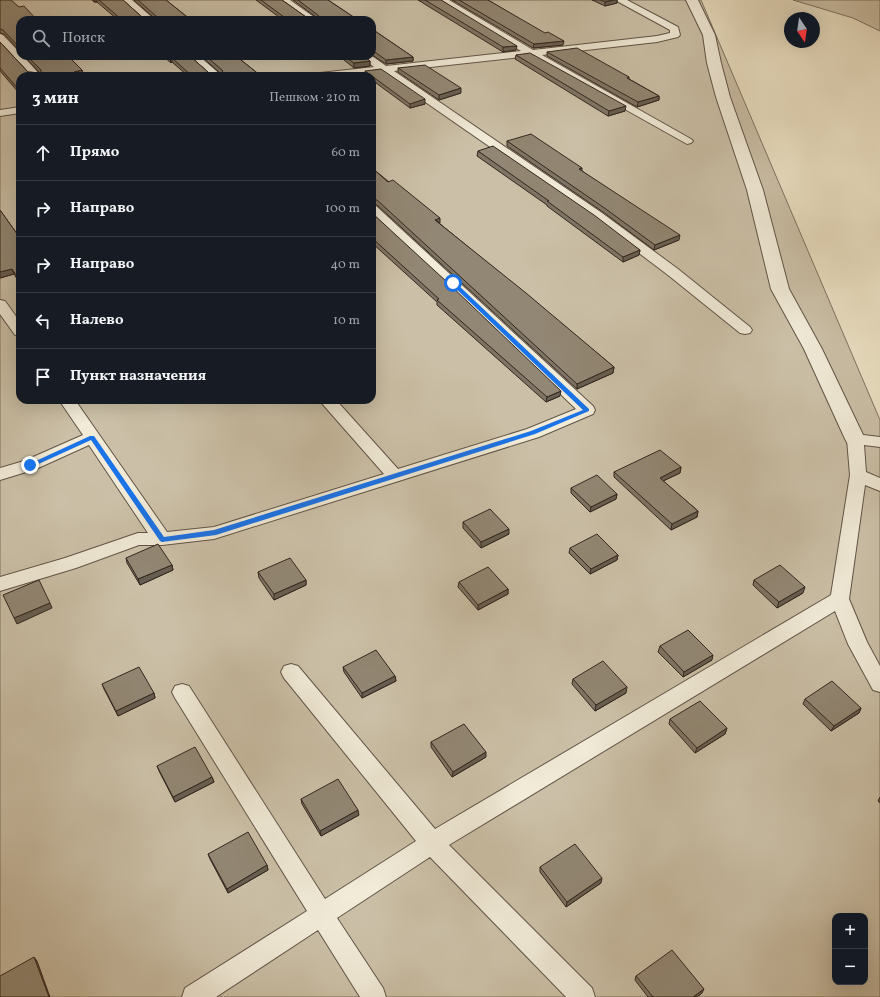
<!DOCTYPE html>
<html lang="ru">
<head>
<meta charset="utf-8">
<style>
  :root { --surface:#171b24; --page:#242831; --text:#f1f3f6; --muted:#9ea1a6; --line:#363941 }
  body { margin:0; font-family:Vollkorn,serif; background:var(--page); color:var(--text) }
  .controls { position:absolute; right:12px; bottom:12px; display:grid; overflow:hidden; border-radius:8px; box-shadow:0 4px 16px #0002 }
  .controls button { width:36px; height:36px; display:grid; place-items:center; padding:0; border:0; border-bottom:1px solid var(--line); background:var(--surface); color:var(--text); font:20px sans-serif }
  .compass { position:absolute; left:784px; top:12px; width:36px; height:36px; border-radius:50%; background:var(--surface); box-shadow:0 4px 16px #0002; rotate:167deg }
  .stop { position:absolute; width:12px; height:12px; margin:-9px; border:3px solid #1a73e8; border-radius:50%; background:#fff }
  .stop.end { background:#1a73e8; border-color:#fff; box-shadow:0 1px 4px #0008 }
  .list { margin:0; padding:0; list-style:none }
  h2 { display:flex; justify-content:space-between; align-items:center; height:52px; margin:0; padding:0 16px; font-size:17px }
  h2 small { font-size:13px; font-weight:400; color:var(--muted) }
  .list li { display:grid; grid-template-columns:26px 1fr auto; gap:12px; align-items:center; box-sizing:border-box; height:56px; padding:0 16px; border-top:1px solid var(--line) }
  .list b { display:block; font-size:15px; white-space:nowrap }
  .list em { font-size:13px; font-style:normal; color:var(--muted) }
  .icon { flex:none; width:22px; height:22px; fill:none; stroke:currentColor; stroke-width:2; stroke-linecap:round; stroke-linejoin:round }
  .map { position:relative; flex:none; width:880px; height:997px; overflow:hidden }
  .search { position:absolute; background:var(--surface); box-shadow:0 4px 16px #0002; left:16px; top:16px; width:360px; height:44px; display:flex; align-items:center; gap:10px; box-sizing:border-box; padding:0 14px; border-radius:12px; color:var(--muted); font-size:15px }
  .panel { position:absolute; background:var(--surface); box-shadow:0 4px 16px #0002; left:16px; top:72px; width:360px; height:332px; border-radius:12px }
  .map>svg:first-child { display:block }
</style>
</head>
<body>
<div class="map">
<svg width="880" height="997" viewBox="0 0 880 997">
  <rect width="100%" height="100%" fill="#eae0c3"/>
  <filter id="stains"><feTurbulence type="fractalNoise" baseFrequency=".005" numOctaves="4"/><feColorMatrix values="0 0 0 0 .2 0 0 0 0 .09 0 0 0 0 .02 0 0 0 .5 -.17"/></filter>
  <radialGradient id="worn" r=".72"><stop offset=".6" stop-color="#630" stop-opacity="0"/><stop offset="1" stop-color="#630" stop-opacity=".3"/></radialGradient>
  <path fill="#cbc0a7" stroke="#7f7363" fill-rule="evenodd" d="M0,0H701L880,420V997H0ZM20,20H372V56H20ZM20,76H372V400H20ZM835,916H865V982H835Z
    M793,0H880V31L853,18Z"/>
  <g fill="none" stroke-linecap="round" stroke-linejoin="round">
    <defs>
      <path id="service" d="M121,0H132L155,20H144Z
        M279,0H290L318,20H307Z
        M437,0H449L533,50L657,36L670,33V30L615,0H627L678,27L680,35L678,37L657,42L542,55L691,139L693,141L691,143L687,144L530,56L394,71L602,213L678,269L750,327L752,330L750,333L745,334L740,333L668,275L594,219L382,72L348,76H315L320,73L374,67L360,56H372L386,66L521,51Z
        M0,34L3,35L20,53V56H23L41,76H30L0,43Z
        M188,56H199L222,76H211Z
        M20,107V113L0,116V110Z
        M372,205L376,206L593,406L595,410L593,414L539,437L214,539L162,545H139L76,568L0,591V577L65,558L138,533H148L89,445L36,469L0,480V468L24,461L83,435L59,400H75L167,532L214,527L384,474L319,400H336L398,469L527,429L576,409L448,286L372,216Z
        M0,300L5,301L20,322V336L15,335L0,314Z
        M855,434L880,437V447L864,445L866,472L880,478V491L865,485L849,599L867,642L880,666V692L873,690L848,644L835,611L449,845L592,988L595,997H566L430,857L337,918L383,988L386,997H360L318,930L216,997H182L185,988L307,911L175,698L172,692L175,686L182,684L189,686L325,899L416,841L284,678L281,672L284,666L291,664L298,666L435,829L831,595L850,475L847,439L849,435Z"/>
      <path id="minor" d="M686,0H698L715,35L721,63L730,97L763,190L789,289L822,349L865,439L862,444L855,446L848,444L845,439L804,349L771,289L747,190L716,97L707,63L703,35Z"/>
    </defs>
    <use href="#service" stroke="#615448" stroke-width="2"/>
    <use href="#minor" stroke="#615448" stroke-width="2"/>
    <use href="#service" fill="#f1ebd8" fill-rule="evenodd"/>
    <use href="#minor" fill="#f1ebd8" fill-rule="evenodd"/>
  </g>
  <path fill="#7e7464" stroke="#33261f" d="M0,0L19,7L20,20V51L4,34L0,33Z
    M92,0H123L142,17H153L134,0H166L191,20H118L97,2H94Z
    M256,0H282L306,17H316L293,0H328L358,20H283Z
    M418,0H441L516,50L503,52Z
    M452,0H488L563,45L533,48Z
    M592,0H617V3L605,6Z
    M372,29L413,57V61L386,64L372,55Z
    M0,42L28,72L40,73L24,56H69V57L82,70L83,75L20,76V94L0,71Z
    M547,52L629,77V79L659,96V100L637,107L547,56Z
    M516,55L625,111L608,116L515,59Z
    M163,56H190L209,73H220L201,56H236L261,76H188L172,62L171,63Z
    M339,56H363L370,61V66L354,68Z
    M398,68L461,93L439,100L398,72Z
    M365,71L425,104L410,108L372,80V76L365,75Z
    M507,141L582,168V171L679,240L654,250L603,212L507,146Z
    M478,151L640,250L639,255L623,262L547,206V205L477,156Z
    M372,168L439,223L614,367L613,373L577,389L377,205L372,204Z
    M0,210L20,238V284L14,274L0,278Z
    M372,213L560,396L546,402L437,305V302L372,243Z
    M681,467L680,473L663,481L698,511L697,517L671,530L614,477V472Z
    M571,488L617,494L616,499L590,512L571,493Z
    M463,522L509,534L481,548L463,528Z
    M570,548L618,555L617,560L590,574L569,553Z
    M126,558L172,565L173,570L140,585L127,563Z
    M258,572L306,580V585L274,600L259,578Z
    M754,580L803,593L777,608L753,585Z
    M459,582L508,589V594L478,610L458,587Z
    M660,646L712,660L683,677L658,652Z
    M343,667L395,676L396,681L362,698L344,672Z
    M573,679L626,693L595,711L572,684Z
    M102,684L154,693L155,698L118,716L104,689Z
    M805,699L861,708L859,713L831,731L803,704Z
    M670,719L727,728L725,734L695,753L669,724Z
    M431,742L486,757L452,777L431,747Z
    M157,766L212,777L214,782L175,802L159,771Z
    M880,797V803L878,801Z
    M301,799L359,815L321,836L302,804Z
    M208,854L267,865L268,870L228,893L210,859Z
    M540,867L601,883L566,907L540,872Z
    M636,976L702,993L697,997H648L635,980Z"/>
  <path fill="#665e51" stroke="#33261f" d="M94,0H97V2H94Z
    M613,0H617V3L605,6V2Z
    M564,41L563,45L533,48L534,44Z
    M517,46L516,50L503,52V47Z
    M413,57V61L386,64V60Z
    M170,58H172V62L171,63Z
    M370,61V66L354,68V63Z
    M82,70L83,75L74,76V72Z
    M461,88V93L439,100V95Z
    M659,96V100L637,107L638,102Z
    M425,99V104L410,108V104Z
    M626,106L625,111L608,116L609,111Z
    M440,218V223L435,220Z
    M680,235L679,240L654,250L655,245Z
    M640,250L639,255L623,262V257Z
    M12,269L14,274L0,278V272Z
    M614,367L613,373L577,389V384Z
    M561,391L560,396L546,402L547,397Z
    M681,467L680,473L659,483L660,478Z
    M617,494L616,499L590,512L591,507Z
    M698,511L697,517L671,530L672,524Z
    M509,529V534L481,548V542Z
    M618,555L617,560L590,574L591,569Z
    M172,565L173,570L140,585L138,579Z
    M306,580V585L274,600V594Z
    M805,587L803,593L777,608L779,602Z
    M508,589V594L478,610V605Z
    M50,603L52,608L17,624L14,618Z
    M713,655L712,660L683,677L684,672Z
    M395,676L396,681L362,698V693Z
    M627,687L626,693L595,711L596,705Z
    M154,693L155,698L118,716L116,711Z
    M861,708L859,713L831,731L834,726Z
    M727,728L725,734L695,753L697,748Z
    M486,752V757L452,777L453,772Z
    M212,777L214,782L175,802L173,797Z
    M358,810L359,815L321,836L320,831Z
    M267,865L268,870L228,893L227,889Z
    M602,878L601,883L566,907L567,902Z
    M34,957L37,961L50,997H49Z
    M704,989L702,993L697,997H693Z"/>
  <path fill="#928774" stroke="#33261f" d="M0,0H11L19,7L24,6L37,20H20V48L3,30L0,29Z
    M99,0H123L142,17H154L156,16L138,0H166L191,20H122Z
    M261,0H282L306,17H318L319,16L298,0H328L358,20H288Z
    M425,0H441L517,46L503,47Z
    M459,0H488L545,33L548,32L564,41L534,44Z
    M601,0H613L605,2Z
    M372,29L413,57L386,60L372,50Z
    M0,42L28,72L41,73V70L27,56H68L82,70L74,72L77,76H20V91L0,68Z
    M577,48L629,77L627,78L659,96L638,102L547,52Z
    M530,53L626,106L609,111L516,55Z
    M167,56H190L209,73H221L223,71L206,56H236L261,76H192L172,58H170Z
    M344,56H363L370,61L354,63Z
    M425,65L461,88L439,95L398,68Z
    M381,69L425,99L410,104L365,71Z
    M531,134L582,168L579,169L680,235L655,245L603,207L507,141Z
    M493,146L594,215L640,250L623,257L547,201H549L478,151Z
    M372,168L388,182L393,180L440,218L435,220L526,293L614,367L577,384L377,200L372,199Z
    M0,210L20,238V281L12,269L0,272Z
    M372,213L447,282L561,391L547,397L437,300L439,299L372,238Z
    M660,450L681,467L660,478L698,511L672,524L614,472Z
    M597,475L617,494L591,507L571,488Z
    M490,509L509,529L481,542L463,522Z
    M597,534L618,555L591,569L570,548Z
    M158,544L172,565L138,579L126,558Z
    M290,558L306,580L274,594L258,572Z
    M780,565L805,587L779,602L754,580Z
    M488,567L508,589L478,605L459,582Z
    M39,580L50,603L14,618L3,595Z
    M688,630L713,655L684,672L660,646Z
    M376,650L395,676L362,693L343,667Z
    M603,661L627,687L596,705L573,679Z
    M139,667L154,693L116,711L102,684Z
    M832,681L861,708L834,726L805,699Z
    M700,701L727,728L697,748L670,719Z
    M464,724L486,752L453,772L431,742Z
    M195,747L212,777L173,797L157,766Z
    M338,779L358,810L320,831L301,799Z
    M248,832L267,865L227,889L208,854Z
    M575,844L602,878L567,902L540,867Z
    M672,950L704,989L693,997H653L636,976Z
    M34,957L49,997H0V976Z"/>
  <path fill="#1a73e8" d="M451,282H455L589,409V411L535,434L216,535L162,542L160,541L91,440L32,467H27V465L90,436H94L164,537L214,530L531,431L583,410L451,284Z"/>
  <rect width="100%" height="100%" filter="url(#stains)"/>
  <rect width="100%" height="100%" fill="url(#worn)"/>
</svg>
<div class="controls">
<button>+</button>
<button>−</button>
</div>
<svg class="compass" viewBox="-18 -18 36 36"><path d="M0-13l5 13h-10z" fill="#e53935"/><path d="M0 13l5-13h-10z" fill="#9ea1a6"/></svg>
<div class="stop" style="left:453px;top:283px"></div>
<div class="stop end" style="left:30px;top:465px"></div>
<div class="search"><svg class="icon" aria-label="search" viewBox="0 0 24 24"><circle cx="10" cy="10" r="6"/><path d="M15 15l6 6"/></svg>Поиск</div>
<section class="panel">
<h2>3 мин<small>Пешком · 210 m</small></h2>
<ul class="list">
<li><svg class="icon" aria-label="ahead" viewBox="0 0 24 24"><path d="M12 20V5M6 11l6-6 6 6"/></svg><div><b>Прямо</b></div><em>60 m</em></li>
<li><svg class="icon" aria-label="right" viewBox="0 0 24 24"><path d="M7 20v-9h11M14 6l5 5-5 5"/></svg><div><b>Направо</b></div><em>100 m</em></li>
<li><svg class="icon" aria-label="right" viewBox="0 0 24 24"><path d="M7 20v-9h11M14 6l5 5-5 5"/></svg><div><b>Направо</b></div><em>40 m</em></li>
<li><svg class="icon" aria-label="left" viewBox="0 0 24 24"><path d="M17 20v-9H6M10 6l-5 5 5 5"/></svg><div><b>Налево</b></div><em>10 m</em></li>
<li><svg class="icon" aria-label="arrive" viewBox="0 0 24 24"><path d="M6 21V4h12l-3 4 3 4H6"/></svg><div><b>Пункт назначения</b></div></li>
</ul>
</section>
</div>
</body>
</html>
